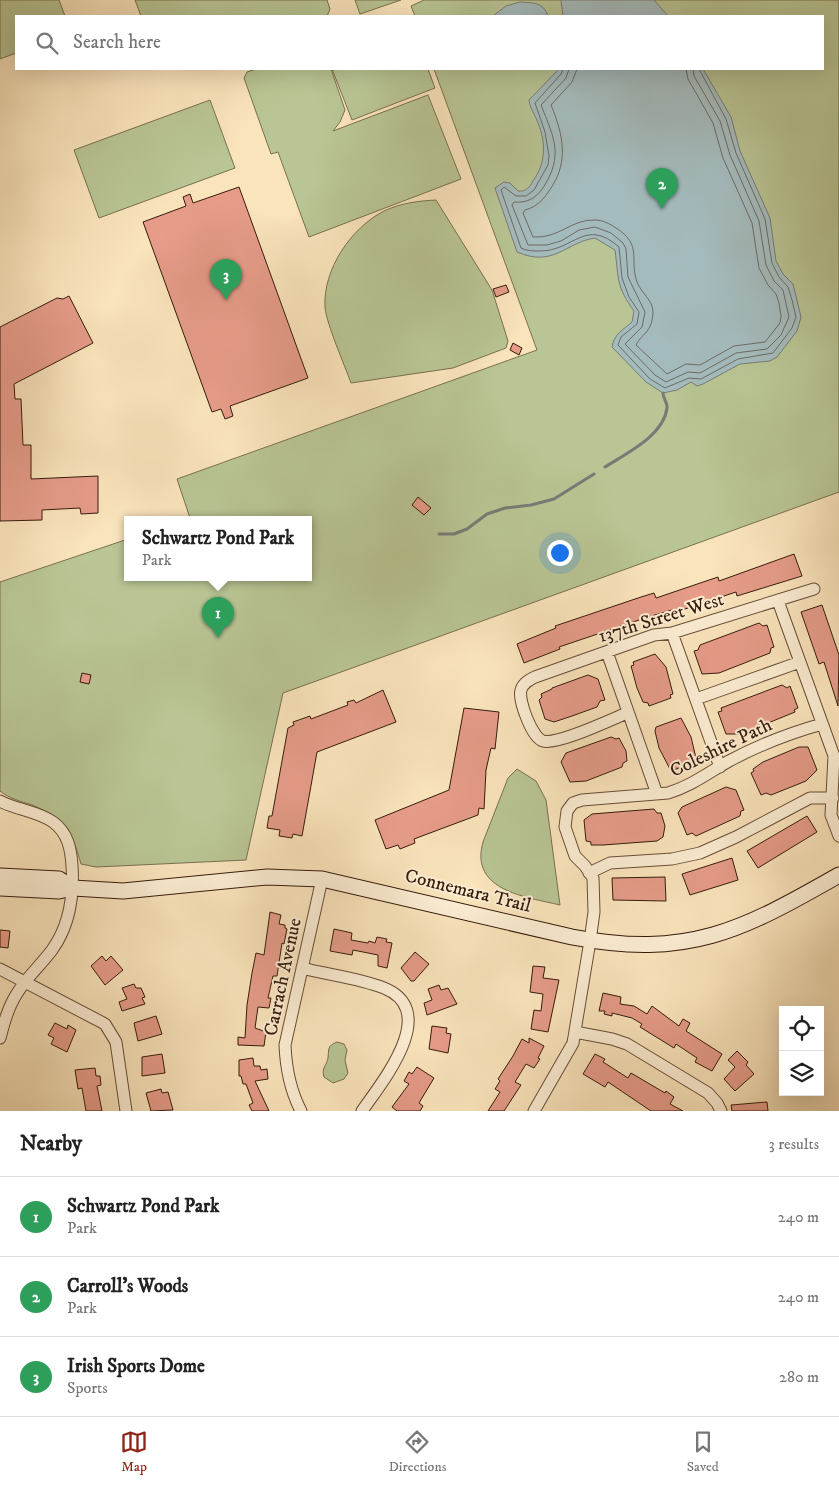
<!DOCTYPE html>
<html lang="en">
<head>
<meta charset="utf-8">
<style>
  :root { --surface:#fff; --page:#f6f6f6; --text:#222; --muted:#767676; --line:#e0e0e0; --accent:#8f2418 }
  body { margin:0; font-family:"IM FELL DW Pica",serif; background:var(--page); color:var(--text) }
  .controls { position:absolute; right:15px; bottom:15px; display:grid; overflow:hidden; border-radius:0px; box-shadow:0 5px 20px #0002 }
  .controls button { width:45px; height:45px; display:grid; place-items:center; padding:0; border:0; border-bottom:1px solid var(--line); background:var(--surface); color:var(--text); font:25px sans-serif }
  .you { position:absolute; left:559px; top:552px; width:18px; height:18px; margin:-12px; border:4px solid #fff; border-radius:50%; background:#1a73e8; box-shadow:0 0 0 8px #1a73e833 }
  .badge { display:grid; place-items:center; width:32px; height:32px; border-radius:50%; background:var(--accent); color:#fff; font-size:16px; font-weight:700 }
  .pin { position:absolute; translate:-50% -41px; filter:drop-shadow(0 1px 2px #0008) }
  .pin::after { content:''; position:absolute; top:26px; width:18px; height:15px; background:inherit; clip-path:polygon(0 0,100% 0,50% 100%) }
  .popup { position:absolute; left:124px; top:516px; width:188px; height:65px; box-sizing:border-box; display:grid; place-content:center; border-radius:0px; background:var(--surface); filter:drop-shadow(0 1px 4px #0005); font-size:16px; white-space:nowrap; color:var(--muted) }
  .popup b { font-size:19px; color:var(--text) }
  .popup::after { content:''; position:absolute; left:50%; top:100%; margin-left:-10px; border:10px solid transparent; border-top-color:var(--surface) }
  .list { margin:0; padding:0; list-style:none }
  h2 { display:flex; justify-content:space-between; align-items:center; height:65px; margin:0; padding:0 20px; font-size:21px }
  h2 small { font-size:16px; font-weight:400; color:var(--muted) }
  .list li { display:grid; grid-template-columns:32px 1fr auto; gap:15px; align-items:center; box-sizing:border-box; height:80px; padding:0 20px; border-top:1px solid var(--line) }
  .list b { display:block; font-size:19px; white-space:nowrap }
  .list p { margin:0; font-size:16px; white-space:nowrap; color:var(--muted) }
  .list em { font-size:16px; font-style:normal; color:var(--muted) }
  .icon { flex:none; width:28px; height:28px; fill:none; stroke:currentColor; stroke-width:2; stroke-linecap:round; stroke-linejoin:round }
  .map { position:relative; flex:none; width:839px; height:1111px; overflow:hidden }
  .search { position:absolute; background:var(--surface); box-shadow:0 5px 20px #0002; left:15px; right:15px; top:15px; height:55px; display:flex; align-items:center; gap:12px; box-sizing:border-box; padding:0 18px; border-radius:0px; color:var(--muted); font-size:19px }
  .sheet { height:305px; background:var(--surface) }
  nav { display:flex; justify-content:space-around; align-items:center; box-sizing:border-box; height:70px; border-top:1px solid var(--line); background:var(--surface); font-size:14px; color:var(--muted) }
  nav a { display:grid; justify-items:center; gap:2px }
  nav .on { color:var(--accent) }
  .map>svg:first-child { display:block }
</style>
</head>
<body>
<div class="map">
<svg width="839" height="1111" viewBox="0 0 839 1111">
  <rect width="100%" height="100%" fill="#fae4bc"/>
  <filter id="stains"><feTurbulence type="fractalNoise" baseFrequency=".004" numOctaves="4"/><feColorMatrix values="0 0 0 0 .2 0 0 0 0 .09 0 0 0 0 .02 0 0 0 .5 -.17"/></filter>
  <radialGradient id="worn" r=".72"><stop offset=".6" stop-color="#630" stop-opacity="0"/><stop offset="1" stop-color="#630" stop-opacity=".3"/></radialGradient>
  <path fill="#b9c594" stroke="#78704f" d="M0,0H59L65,16H16V53L0,59Z
    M135,0H327L330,9L327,16H141Z
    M355,0H401L360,14Z
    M424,0H839V492L283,693L246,860L96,867L81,864C72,832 65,818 32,805C20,801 10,799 0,791V582L128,539V577H308V519H188L190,518L177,479L537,350L434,69H823V16H415L411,6Z
    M256,69H331L345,110L340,122L333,131L428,95L461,179L309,237L278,152L271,154L244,78L247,72Z
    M332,69H428L435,88L352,120Z
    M210,100L235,168L99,218L74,150Z
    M436,200L492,290L508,341L506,348L453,368L351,383C345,366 326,323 325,307C323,269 351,228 384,211C401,203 418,201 436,200Z
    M517,769L536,781L546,800L560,905C527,897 469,891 483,842L508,778Z
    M337,1042L344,1044L347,1050L345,1060L348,1073L344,1079L333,1083L324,1077C321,1068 327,1065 328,1058C329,1049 327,1046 337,1042Z"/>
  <path fill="#a4bbbd" stroke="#787b75" d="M561,0H654L668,16H563Z
    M520,2C534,3 543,2 548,16H493L506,6Z
    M559,69H703L731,117L740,151L770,218L776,261L783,274L793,284L801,317L797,331L777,357L770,361L740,364L703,384L697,386L691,382L677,390L663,393L646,382L612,347C614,334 623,330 632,322L634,311C616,286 619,280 615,250L595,238C566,242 554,268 517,252L495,188L504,182L510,183L518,191C526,192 530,187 533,181C547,161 546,141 536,118C533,112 530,108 529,100Z"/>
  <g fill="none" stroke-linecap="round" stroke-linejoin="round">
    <path stroke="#6d6b64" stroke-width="1" d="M563,69L561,74L535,103L545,132L549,156L548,165L534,190L526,196H516L504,187L501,190L521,248C527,251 533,251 540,251C574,251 585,217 619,247L622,278L629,297L639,312L637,324L621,337L618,345L650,379L665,388L689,378L701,379L738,359L773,353L792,328L796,317L792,300L788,287L779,277L772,263L765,219L736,153L726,119L699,69
      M569,69L566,78L541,105C554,138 564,155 543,188C535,199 527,203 514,202L512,205L528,245H547L561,241L579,230L595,227L611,233L623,243L626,249L628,277L645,312L642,327L625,344L655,375L666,382L688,372L700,373L736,353L767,349L781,335L789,317L783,290L774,281L766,265L759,221L730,155L720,121L694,76L693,69
      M577,69L572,82L551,105C563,134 569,161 551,188C544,199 537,207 525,210L523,213L533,237C559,239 571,219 595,220C603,220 610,224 616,228C643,245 629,259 637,282C641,293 653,300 653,312C652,333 643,332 636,345L667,374L686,364L700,365L734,346L765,342L780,323L781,316L779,303L776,294L768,285L759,268L752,223L723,158L713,123L688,79L686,69"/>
    <path stroke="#787b75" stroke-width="3" d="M605,467C627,453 664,435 667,408C668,404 663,398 663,393
      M439,534H454L467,529L487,514L505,508L531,505L554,499L594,474"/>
  </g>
  <path fill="#e69c89" stroke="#361b0a" d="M239,187L308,378L230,406L233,416L225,419L221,409L212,412L143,222L186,206L183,197L190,194L193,203Z
    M506,285L509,292L496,297L493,289Z
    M69,296L93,343L14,384L15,399H21L23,445H31V479L98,476V513L81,514L80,508L42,510V520L0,521V327L57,298L63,299Z
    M513,343L522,348L519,355L510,350Z
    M418,497L431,508L424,515L412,505Z
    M794,554L802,576L737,596L736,592L673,613L672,610L648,617L559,647L560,649L524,663L517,644L556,628L555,626L641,597L654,593L656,598L718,577L719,581Z
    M822,605L839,655L838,706L824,662L819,664L801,612Z
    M759,623L763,626L767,625L774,647L771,648L770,653L719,673L702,674L694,651L698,650L700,645Z
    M655,654L666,667L673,694L670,695L671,698L649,706L648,703L643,702L637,688L631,666L634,665L633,662Z
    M82,673L91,675L89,684L80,682Z
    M588,675L598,679L605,700L600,701L597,707L572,716L554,722L545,719L539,700L542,697L541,694L552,689V688Z
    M782,685L787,688L790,686L798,708L794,710L795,712L741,734H726L718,712L722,711L721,708Z
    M383,690L396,722L317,752L302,836L293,834L292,838L279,836L280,830L267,828L269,816H272L288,728L294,725L293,722L310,716L311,719L348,705L347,702L354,700L356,703Z
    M464,708L499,712L495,749L491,748L486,770L484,809L479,808L478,815L414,839L415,843L400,849L398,845L386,849L375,820L449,790Z
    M681,718L691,737L696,758L695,762L671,771L659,748L655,731L656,727Z
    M611,737L616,739L619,738L626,751L627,761L623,763L622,767L586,781L570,782L561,762L566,753Z
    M799,747H808L817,770L806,781L771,795L766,793L761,795L751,773L754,771L753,769L763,762Z
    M726,787L736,790L744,810L741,811L740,816L696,836L692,833L687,835L678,813L682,807Z
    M654,809L657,813H661L665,826L663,837L657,841L603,845H591V842L586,841L584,820L592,814Z
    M807,816L817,832L758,868L747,851Z
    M732,858L738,880L690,895L682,874Z
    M665,877L666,901L613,900L612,878Z
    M270,912L281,915L279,924L285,925V928L287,929L284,944L282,943L277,976H273L268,998H271L269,1008L258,1007L255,1028L266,1032L264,1046L238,1045V1037L245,1038L247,1005L252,973L256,953L264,955Z
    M334,929L352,933L351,940L368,943L369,941L375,943L377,937L387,939L386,942L392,943L387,968L378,966V955L353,950L352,955L330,951Z
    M0,930L10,931L8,948L0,947Z
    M415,952L429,964L414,981H411L401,968Z
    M102,956L106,961L111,956L123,970L105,985L91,966Z
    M533,966L545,967L543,978L559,980L548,1032L531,1029L534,1010L541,1011L543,994L530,992Z
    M134,984L136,988H141L145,997L142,998L145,1004L122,1011L119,1002L127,999L122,988Z
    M439,985L441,990L448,988L457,1004L427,1015L424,1003L432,1000L428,989Z
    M603,993L621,997L620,1004L634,1006L647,1014L652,1006L679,1026L683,1019L690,1023L686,1031L722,1054L712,1071L695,1062L697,1058L676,1044L674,1048L640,1027L642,1024L632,1018L612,1013V1016L604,1014L605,1011H599Z
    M156,1016L162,1034L138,1041L134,1023Z
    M55,1023L67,1029L68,1025L76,1030L67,1052L51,1044L54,1038L48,1035Z
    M432,1026L447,1028L446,1033L451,1034L448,1053L429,1049Z
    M529,1038L544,1046L538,1058L540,1059L534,1068L526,1064L515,1082L521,1085L504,1111H488L500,1092L495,1089L500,1081L498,1079L513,1056L522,1039L529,1043Z
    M737,1051L748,1062L746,1065L754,1074L735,1091L724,1079L735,1067L728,1060Z
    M162,1054L165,1073L142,1076V1057Z
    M595,1054L605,1059L603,1062L628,1078L631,1073L665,1093L666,1091L674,1097L670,1104L683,1111H651L608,1082L605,1087L583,1074Z
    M253,1058L254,1066H260L261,1070L267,1069L268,1079L255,1081L269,1111H252L249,1105L253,1103L246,1084H243L241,1076H239V1060Z
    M417,1067L434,1078L419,1103L423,1106L420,1111H397L392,1107L409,1084L404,1081L409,1072L412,1074Z
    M95,1068L96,1076H100L101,1085L97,1086L102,1111H86L82,1088L78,1089L75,1070Z
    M161,1089L162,1093L168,1092L173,1110L151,1111L146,1093Z
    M767,1102L768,1111H732L731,1105Z"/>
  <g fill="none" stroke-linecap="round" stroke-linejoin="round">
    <defs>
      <path id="street" d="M778,601L834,756L831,815L839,836
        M672,633L720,767
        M607,652L657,794
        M696,699L800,662
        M627,713C610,720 558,745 543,741C532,738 518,700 521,690C523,683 529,680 535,677L654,635L672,633L814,589
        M0,801C17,810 37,811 53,822C68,833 71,849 72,866C74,896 70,925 52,950C40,966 26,978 16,995C8,1008 4,1023 0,1038
        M589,873L610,863L672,859L700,853L736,837L810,798H833
        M302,968C329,975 359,978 384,988C441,1011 382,1082 362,1111
        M0,969L105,1024L116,1042L126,1111
        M575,1032L612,1039L627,1044L708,1093L717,1103L721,1111
        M301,1111C290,1090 286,1069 285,1045L322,879
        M534,1111L573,1043L590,941L594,912L593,878L585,866L575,856L565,827L567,811L573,803L582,800L668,793C691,786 708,773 729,761C759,745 790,733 822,724"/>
      <path id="secondary" d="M0,876L59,879L73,888
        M0,888L59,891L73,888L123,891L267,877L322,879L572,937C688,959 741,931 839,875"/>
    </defs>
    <use href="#street" stroke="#674d36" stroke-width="13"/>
    <use href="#secondary" stroke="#361b0a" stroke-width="17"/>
    <use href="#street" stroke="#fcedd3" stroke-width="11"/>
    <use href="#secondary" stroke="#fcedd3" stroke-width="15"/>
  </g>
  <g text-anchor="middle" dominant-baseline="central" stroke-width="4" stroke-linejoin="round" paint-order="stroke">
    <g font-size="19" fill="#361b0a" stroke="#fcedd3">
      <text transform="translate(661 618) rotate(-17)">137th Street West</text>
      <text transform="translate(721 748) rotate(-26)">Coleshire Path</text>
      <text transform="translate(468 891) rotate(14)">Connemara Trail</text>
      <text transform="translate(283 977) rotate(-78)">Carrach Avenue</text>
    </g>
  </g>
  <rect width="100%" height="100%" filter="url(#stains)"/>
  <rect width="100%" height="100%" fill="url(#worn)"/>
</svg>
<div class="controls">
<button><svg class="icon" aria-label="locate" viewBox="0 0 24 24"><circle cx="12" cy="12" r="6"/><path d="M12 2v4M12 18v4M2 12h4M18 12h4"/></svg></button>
<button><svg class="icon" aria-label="layers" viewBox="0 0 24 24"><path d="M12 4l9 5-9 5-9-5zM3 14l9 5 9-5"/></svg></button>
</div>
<div class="you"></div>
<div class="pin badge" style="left:218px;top:638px;background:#2e9e5b">1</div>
<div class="popup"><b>Schwartz Pond Park</b>Park</div>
<div class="pin badge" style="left:662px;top:209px;background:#2e9e5b">2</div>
<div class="pin badge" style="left:226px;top:300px;background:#2e9e5b">3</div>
<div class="search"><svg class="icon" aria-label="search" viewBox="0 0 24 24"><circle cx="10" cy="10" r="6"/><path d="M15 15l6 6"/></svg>Search here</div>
</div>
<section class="sheet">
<h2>Nearby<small>3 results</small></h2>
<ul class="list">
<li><span class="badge" style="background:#2e9e5b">1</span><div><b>Schwartz Pond Park</b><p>Park</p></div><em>240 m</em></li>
<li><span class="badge" style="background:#2e9e5b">2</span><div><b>Carroll's Woods</b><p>Park</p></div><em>240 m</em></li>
<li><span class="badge" style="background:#2e9e5b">3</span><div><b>Irish Sports Dome</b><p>Sports</p></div><em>280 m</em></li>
</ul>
</section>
<nav>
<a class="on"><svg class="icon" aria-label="map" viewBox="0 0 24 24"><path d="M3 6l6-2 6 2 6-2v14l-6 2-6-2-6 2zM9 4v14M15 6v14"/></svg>Map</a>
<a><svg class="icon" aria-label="directions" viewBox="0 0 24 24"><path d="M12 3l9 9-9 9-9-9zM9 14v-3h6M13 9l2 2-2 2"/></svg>Directions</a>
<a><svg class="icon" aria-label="saved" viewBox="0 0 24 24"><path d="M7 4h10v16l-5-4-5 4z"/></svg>Saved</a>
</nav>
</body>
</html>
